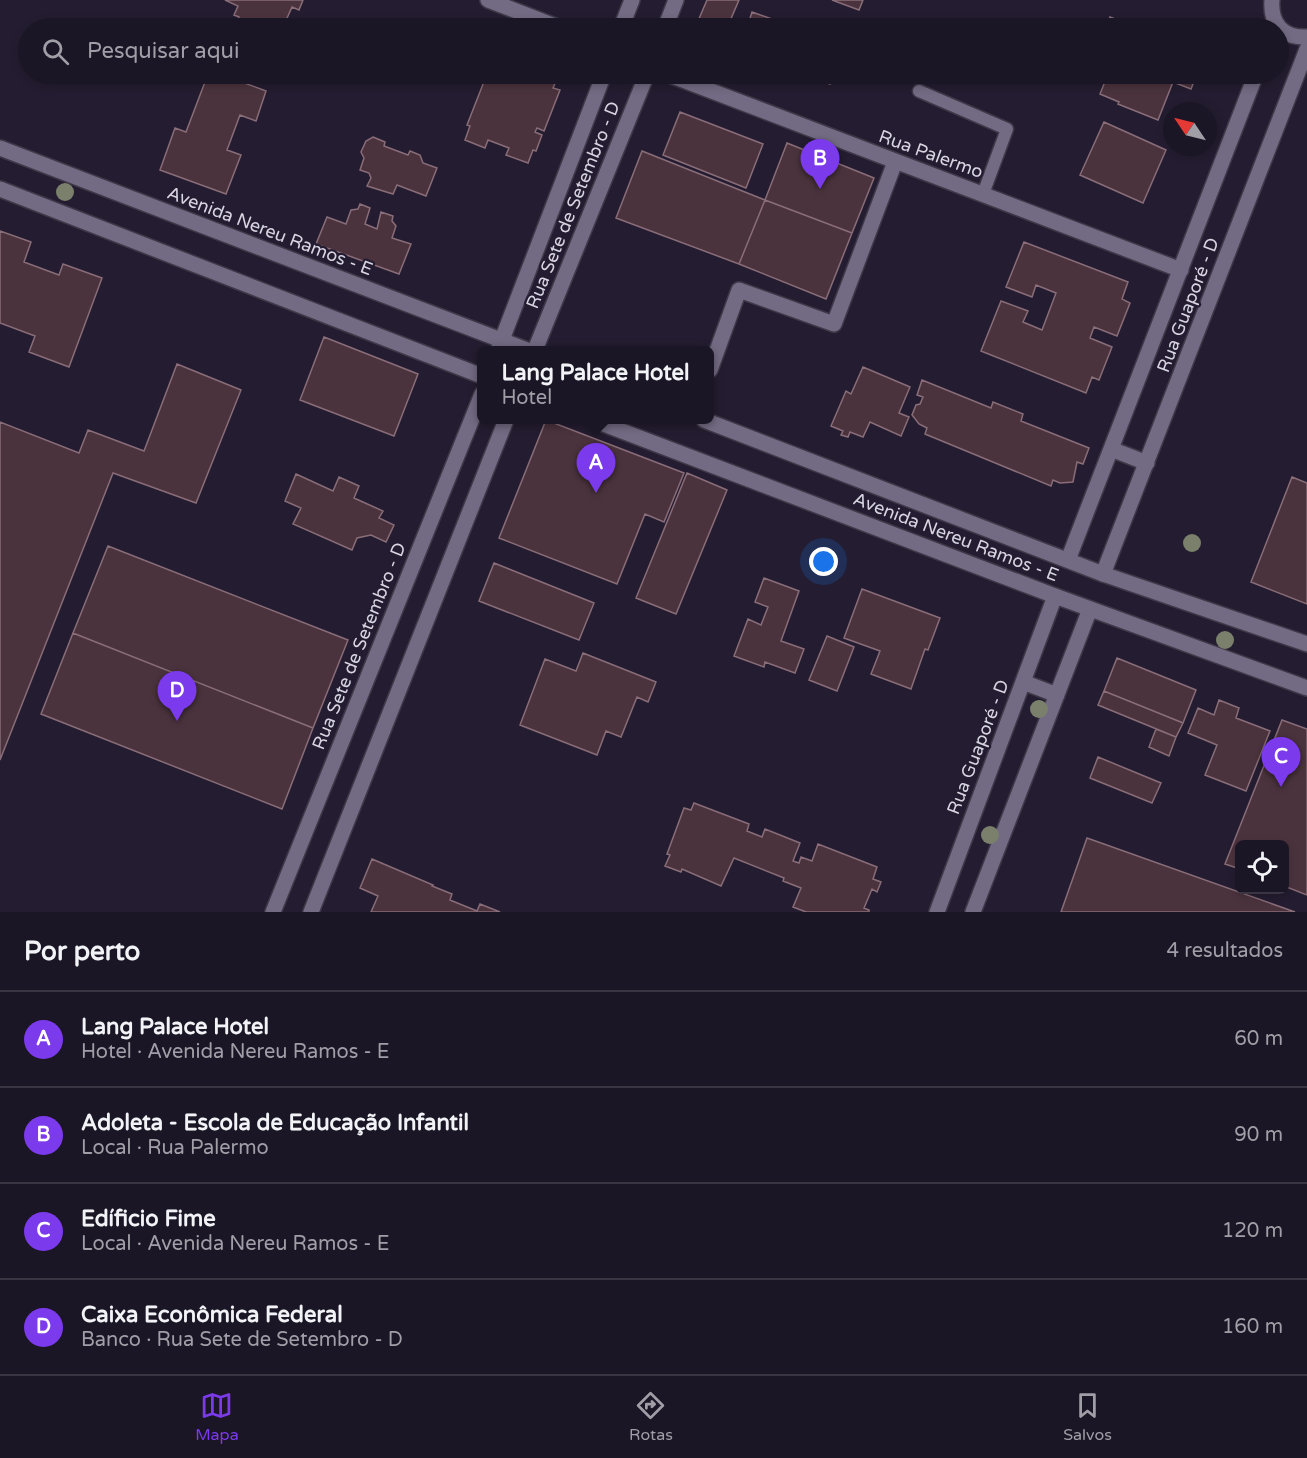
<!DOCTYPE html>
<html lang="pt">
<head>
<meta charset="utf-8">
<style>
  :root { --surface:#1b1625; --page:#241f2d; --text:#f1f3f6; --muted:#a09fa7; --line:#393542; --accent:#7c3aed }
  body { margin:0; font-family:"Varela Round",sans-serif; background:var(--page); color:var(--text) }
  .controls { position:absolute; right:18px; bottom:18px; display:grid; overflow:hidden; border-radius:9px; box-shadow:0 3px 9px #0003 }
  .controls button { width:54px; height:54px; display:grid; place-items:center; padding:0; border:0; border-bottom:2px solid var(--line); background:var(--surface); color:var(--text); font:30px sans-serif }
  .compass { position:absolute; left:1163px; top:102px; width:54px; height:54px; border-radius:50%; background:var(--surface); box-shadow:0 3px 9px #0003; rotate:305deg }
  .you { position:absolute; left:824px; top:562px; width:21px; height:21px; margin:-15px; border:4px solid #fff; border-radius:50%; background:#1a73e8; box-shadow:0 0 0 9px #1a73e833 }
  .badge { display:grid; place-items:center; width:39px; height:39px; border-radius:50%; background:var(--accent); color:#fff; font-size:20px; font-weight:700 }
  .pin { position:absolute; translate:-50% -50px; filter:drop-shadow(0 2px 3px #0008) }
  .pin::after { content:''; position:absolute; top:32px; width:21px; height:18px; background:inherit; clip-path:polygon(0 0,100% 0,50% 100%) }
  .popup { position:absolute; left:477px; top:346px; width:237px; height:78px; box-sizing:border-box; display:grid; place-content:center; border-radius:9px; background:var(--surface); filter:drop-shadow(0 2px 4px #0005); font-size:20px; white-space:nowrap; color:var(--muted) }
  .popup b { font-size:22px; color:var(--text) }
  .popup::after { content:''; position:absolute; left:50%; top:100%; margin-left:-12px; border:12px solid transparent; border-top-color:var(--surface) }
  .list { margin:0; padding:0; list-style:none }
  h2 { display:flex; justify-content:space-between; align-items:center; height:78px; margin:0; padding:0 24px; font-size:26px }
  h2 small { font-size:20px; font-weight:400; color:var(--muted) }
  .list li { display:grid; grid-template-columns:39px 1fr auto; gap:18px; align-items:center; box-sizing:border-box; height:96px; padding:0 24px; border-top:2px solid var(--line) }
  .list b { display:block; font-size:22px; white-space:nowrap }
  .list p { margin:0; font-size:20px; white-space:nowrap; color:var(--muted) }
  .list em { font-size:20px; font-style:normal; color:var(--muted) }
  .icon { flex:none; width:33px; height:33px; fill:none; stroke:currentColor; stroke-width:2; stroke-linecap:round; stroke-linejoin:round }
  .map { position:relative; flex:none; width:1307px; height:912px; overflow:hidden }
  .search { position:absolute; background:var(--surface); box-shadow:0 3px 9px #0003; left:18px; right:18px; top:18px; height:66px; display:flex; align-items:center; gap:15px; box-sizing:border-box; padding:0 21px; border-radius:33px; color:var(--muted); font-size:22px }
  .sheet { height:462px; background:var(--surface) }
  nav { display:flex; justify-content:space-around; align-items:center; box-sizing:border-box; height:84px; border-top:2px solid var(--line); background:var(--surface); font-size:16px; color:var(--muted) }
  nav a { display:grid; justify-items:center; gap:3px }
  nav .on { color:var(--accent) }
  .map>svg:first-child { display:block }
</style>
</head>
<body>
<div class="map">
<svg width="1307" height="912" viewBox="0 0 1307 912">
  <rect width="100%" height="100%" fill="#241d31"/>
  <path fill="#4b333d" stroke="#896d78" stroke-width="1.5" d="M225,0H303L299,10L292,7L284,25L294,28H234L239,17L234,15L238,6Z
    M707,0H739L727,28H695Z
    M832,0H863L859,10Z
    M752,12L798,28H747Z
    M1110,17L1138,28H1105Z
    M822,19L849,28H818Z
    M208,74H220L266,91L256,121L240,115L227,150L241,155L226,194L160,170L175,128L186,132Z
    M487,74H559L553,88L560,90L544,131L537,128L535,132L542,135L536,151L533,150L528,163L506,155L509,148L488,140L485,148L465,140L470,126L467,125Z
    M802,74H834L830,84Z
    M1108,74H1197L1191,89L1173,82L1158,120L1118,104L1119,102L1100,94Z
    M680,112L763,144L746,188L663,155Z
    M1104,122L1166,150L1143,203L1080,175Z
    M373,137L385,142L384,146L408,155L410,151L420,155L423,163L437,168L426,196L397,185L393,194L367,186L371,178L369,173L360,170L364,158L361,152L366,141Z
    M787,143L874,178L852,233L765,200Z
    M642,151L765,200L739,264L616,218Z
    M765,200L852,233L826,299L739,264Z
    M360,204L370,208L365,224L377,229L381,212L393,216L392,221L396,226L392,238L411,244L399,274L316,244L327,217L346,224L351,210L358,209Z
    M0,231L31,242L24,262L59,275L63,264L102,278L69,367L29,352L35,336L0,323Z
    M1024,242L1128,282L1122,299L1130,303L1117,336L1094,327L1090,338L1112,347L1099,380L1092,377L1086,393L981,351L1001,301L1028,311L1023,322L1042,330L1056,293L1036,285L1032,297L1006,287Z
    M324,337L418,374L394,436L300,400Z
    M177,364L241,390L196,503L113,473L0,760V422L79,453L88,430L144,451Z
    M863,367L910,387L899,413L909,417L901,436L870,422L863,437L850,432L848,437L841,435L843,431L831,426L846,391L851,394Z
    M922,380L991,408L993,402L1023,414L1021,421L1089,448L1083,464L1077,462L1073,482L1060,483L1053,480L1051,486L925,434L927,428L919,424L912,415L916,405L920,404L923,397L917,395Z
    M546,420L684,473L664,522L645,514L617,584L499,538Z
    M687,473L727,490L676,614L636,598Z
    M296,474L333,491L339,477L359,486L354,498L383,511L379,518L394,525L386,542L371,535L357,538L352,550L293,524L301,508L285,501Z
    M1292,477L1307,483V604L1251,582Z
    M108,546L348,640L313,728L73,633Z
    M494,563L594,603L579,640L479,601Z
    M764,578L799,591L781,641L804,649L795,673L765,662L764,667L734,656L748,619L761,625L768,607L755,602Z
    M862,589L940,618L928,650L925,649L911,689L871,674L880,651L844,638Z
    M73,633L313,728L282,809L41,714Z
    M827,636L854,647L837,691L809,680Z
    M583,653L656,682L648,702L637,697L621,737L606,731L597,755L520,725L545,659L576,671Z
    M1117,658L1196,690L1183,723L1104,691Z
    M1104,691L1183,723L1176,737L1098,705Z
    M1219,700L1239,708L1236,718L1270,731L1246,791L1205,775L1217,745L1188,733L1198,708L1214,715Z
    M1282,720L1307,729V895L1284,886V844H1240V869L1225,864Z
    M1156,729L1176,737L1169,756L1149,747Z
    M1098,757L1161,783L1152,803L1090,778Z
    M694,803L749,824L747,831L762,837L765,829L800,843L793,861L799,863L801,857L812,861L818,844L877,867L873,879L881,882L877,892L872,889L864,908L869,910V912H806L793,907L801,888L783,881L784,878L734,858L721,886L682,869L681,872L665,866L670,855L667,854L684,808L691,810Z
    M1087,838L1295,912H1061Z
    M372,859L433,885L432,886L452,894L450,900L477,911L480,904L500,912H371L378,896L360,888Z"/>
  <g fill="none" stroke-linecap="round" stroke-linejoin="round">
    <defs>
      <path id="service" d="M919,91L1007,129L983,194"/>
      <path id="minor" d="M488,0L560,28
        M667,74C838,140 1010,204 1181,270
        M710,370L739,290L834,324L895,162
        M1111,449L1147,463
        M1068,560L1256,74
        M1103,574L1307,49
        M1023,682L1057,695
        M937,912L1055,596
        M973,912L1090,609"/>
      <path id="tertiary" d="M1272,0C1270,24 1283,38 1307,37
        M621,28L632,0
        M665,28L676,0
        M0,148L527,350
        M0,189L482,376
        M498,350L604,74
        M535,350L647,74
        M593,420L1055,596L1307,688
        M704,420L1103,574L1307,644
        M273,912L482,394
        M311,912L506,420"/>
    </defs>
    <use href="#service" stroke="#3e3848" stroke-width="15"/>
    <use href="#minor" stroke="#3e3848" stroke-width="18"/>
    <use href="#tertiary" stroke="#3e3848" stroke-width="18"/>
    <use href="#service" stroke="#736b83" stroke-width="12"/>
    <use href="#minor" stroke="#736b83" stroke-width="15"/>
    <use href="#tertiary" stroke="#736b83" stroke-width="15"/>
  </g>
  <g fill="#7b806c">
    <circle cx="65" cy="192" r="9"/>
    <circle cx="1192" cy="543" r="9"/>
    <circle cx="1225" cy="640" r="9"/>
    <circle cx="1039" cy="709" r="9"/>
    <circle cx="990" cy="835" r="9"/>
  </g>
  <g text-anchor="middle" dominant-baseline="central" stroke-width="4.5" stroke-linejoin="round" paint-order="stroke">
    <g font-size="18" fill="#d8d4e2" stroke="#241d31">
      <text transform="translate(931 154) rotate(20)">Rua Palermo</text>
      <text transform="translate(573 205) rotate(-68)">Rua Sete de Setembro - D</text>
      <text transform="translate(270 231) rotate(21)">Avenida Nereu Ramos - E</text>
      <text transform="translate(1188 305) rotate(-69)">Rua Guaporé - D</text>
      <text transform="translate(956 537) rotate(21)">Avenida Nereu Ramos - E</text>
      <text transform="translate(359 646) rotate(-68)">Rua Sete de Setembro - D</text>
      <text transform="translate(978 747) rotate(-69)">Rua Guaporé - D</text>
    </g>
  </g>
</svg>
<div class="controls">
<button><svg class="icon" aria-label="locate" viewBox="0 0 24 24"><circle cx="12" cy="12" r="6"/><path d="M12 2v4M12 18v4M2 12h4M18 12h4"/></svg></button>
</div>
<svg class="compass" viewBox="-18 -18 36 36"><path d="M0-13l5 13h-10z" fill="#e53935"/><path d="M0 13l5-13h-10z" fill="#a09fa7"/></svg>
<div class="you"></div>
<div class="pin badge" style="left:596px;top:493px">A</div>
<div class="popup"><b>Lang Palace Hotel</b>Hotel</div>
<div class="pin badge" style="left:820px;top:189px">B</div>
<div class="pin badge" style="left:1281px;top:787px">C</div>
<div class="pin badge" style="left:177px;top:721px">D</div>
<div class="search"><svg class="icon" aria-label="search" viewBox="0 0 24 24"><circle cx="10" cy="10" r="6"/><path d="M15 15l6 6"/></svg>Pesquisar aqui</div>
</div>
<section class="sheet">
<h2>Por perto<small>4 resultados</small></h2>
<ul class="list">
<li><span class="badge">A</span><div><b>Lang Palace Hotel</b><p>Hotel · Avenida Nereu Ramos - E</p></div><em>60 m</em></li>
<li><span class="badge">B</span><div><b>Adoleta - Escola de Educação Infantil</b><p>Local · Rua Palermo</p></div><em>90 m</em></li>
<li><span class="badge">C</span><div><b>Edíficio Fime</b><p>Local · Avenida Nereu Ramos - E</p></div><em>120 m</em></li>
<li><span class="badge">D</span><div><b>Caixa Econômica Federal</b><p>Banco · Rua Sete de Setembro - D</p></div><em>160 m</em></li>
</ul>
</section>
<nav>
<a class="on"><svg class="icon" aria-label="map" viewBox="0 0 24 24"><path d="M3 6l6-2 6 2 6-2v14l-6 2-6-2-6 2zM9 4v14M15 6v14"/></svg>Mapa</a>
<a><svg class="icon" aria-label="directions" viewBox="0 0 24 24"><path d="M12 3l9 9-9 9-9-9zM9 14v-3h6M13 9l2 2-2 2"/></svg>Rotas</a>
<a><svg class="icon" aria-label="saved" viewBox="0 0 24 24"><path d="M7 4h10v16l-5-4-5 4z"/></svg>Salvos</a>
</nav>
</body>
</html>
